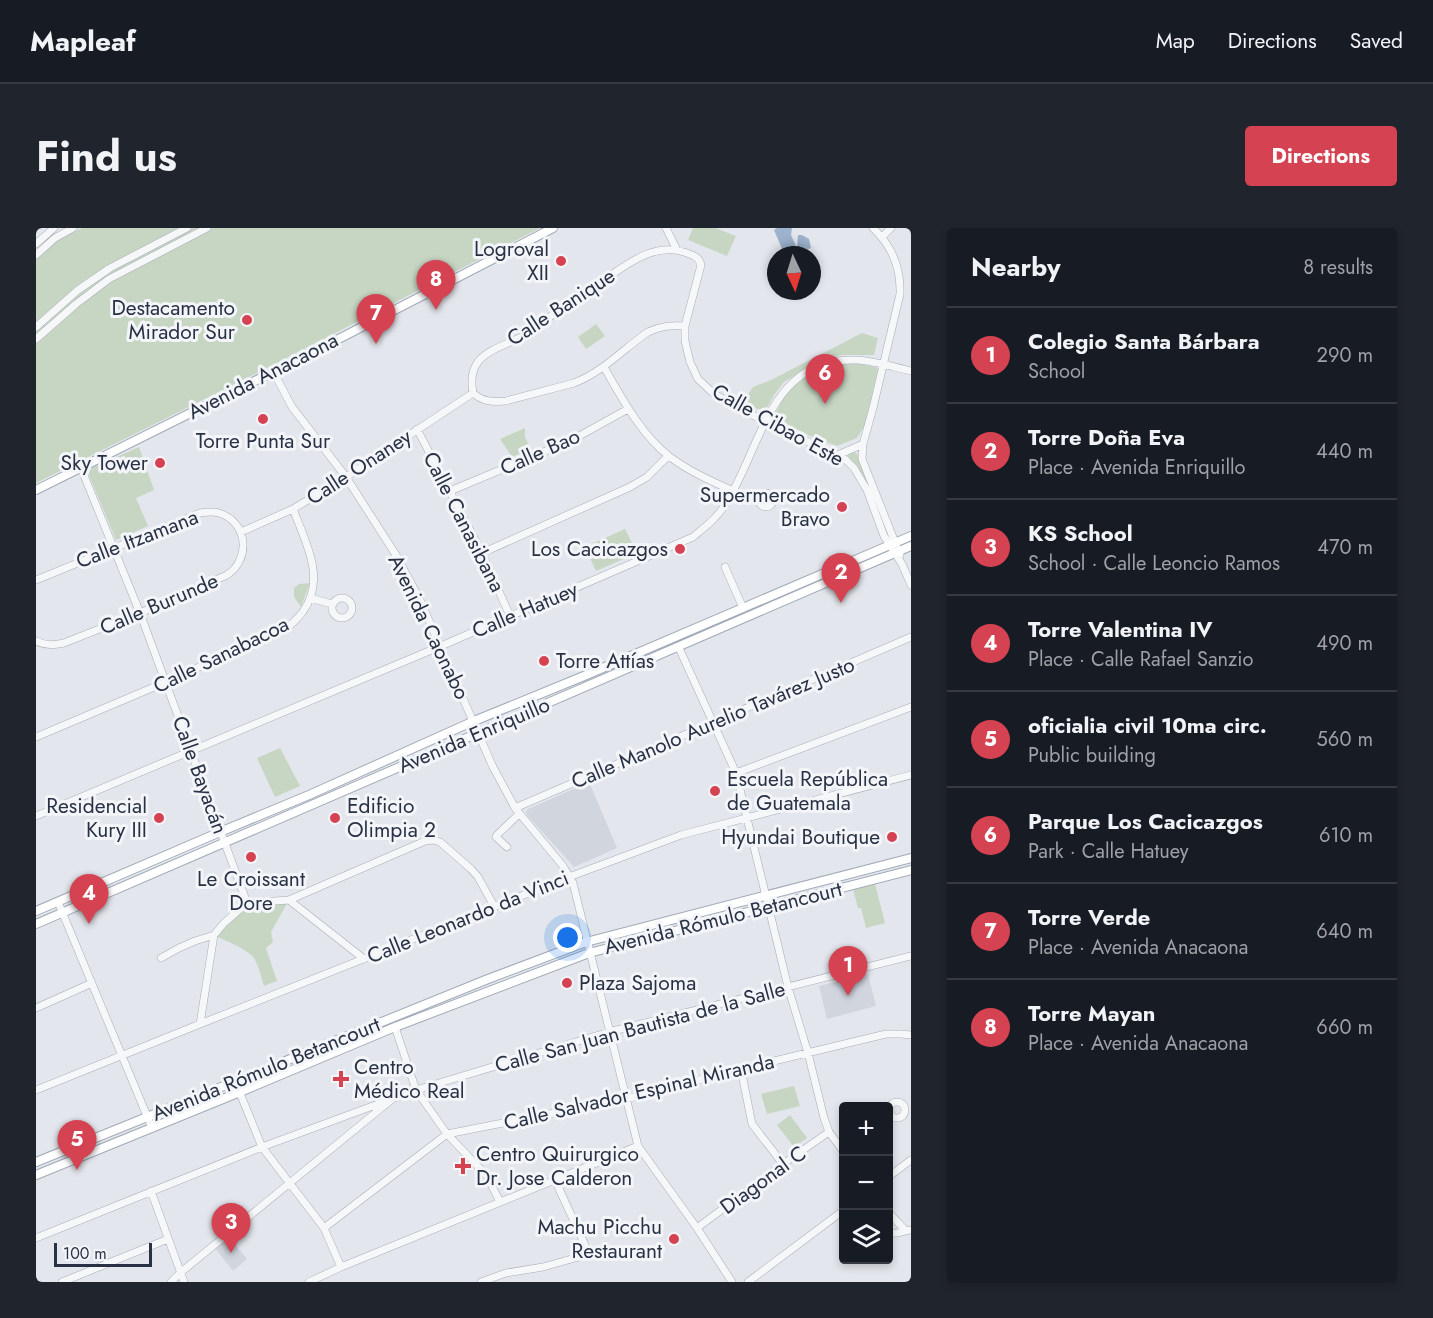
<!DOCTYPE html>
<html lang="en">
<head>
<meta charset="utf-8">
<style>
  :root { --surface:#171b24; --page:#20242c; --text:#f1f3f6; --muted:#9ea1a6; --line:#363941; --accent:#d54353 }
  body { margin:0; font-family:Jost,sans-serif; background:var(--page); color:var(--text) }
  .controls { position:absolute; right:18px; bottom:18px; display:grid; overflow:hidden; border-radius:6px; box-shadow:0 3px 9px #0003 }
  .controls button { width:54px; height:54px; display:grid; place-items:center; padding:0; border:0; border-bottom:2px solid var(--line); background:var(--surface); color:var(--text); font:30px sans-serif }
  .compass { position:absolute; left:731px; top:18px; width:54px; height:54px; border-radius:50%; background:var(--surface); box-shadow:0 3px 9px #0003; rotate:176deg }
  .scale { position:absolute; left:18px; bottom:15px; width:98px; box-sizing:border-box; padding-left:6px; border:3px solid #293245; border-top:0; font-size:16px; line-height:21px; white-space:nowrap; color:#293245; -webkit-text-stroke:4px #f3f5f9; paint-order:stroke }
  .you { position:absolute; left:532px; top:710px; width:21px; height:21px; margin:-15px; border:4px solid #fff; border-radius:50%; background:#1a73e8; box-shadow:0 0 0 9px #1a73e833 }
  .badge { display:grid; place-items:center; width:39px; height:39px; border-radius:50%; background:var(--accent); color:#fff; font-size:20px; font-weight:700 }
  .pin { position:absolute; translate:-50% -50px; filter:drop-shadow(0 2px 3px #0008) }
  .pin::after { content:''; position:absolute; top:32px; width:21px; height:18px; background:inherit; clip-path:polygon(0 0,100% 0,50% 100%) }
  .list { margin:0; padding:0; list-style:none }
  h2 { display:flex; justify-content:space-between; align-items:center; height:78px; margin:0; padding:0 24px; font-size:26px }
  h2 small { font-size:20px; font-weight:400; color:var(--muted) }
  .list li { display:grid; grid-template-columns:39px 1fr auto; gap:18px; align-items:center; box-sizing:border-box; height:96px; padding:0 24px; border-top:2px solid var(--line) }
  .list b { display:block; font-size:22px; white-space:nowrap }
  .list p { margin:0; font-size:20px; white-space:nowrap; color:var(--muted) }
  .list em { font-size:20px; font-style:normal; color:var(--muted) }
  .icon { flex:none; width:33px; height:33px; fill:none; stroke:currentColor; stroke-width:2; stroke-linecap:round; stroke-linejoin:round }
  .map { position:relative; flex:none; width:875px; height:1054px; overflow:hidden; border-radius:6px }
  header { display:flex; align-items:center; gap:36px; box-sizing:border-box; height:84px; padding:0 30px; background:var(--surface); border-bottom:2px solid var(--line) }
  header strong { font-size:28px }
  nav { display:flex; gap:33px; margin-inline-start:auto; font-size:21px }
  .intro { display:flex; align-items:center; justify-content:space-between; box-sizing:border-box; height:144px; padding:0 36px }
  h1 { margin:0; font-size:42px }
  .button { padding:15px 27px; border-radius:6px; background:var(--accent); color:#fff; font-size:21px; font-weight:700 }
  main { display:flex; gap:36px; padding:0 36px }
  aside { flex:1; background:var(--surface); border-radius:6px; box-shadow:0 3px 9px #0003 }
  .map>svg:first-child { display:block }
</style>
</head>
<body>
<header>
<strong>Mapleaf</strong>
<nav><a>Map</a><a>Directions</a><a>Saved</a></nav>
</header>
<div class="intro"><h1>Find us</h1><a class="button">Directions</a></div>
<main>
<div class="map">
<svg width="875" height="1054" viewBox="0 0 875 1054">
  <rect width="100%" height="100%" fill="#e3e6ec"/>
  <path fill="#d1d5de" d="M553,554L581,620L538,639L491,587L490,584L492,581Z
    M832,746L840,778L791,791L783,758Z
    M192,1008L211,1031L197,1043L178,1019Z"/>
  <path fill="#c7d6c3" d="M46,0H504L235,138L0,255V31L21,12Z
    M657,0H679L700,8L691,28L652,12Z
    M560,96L569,108L550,121L542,109Z
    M826,105L842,110L838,127H806L787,131L748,154L738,167L731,180L727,182L714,179L709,171L717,159L735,152Z
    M809,135L825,136L842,140L829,197L821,210L801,218L780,211L738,189C742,181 746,172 751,164C765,145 787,139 809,135Z
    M489,200V209L495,221L476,229L464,211Z
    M103,219L118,262L100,270L112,298L80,312L51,242Z
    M817,223L821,226L852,303L851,308L846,304L813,232L812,226Z
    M589,301L601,325L560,343L549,319Z
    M274,355L265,379L258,369V360L263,356Z
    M244,520L264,558L239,569L221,530Z
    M839,656L849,695L830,700L825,680H822L817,661Z
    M253,672L235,704L237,714L230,720L241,753L228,758C225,749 223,737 217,729C211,721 188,712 178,707L211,675Z
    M758,858L764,878L731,886L725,866Z
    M754,887L771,910L758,919L741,897Z"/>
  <path fill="#9cb2cd" d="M741,0H756L755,7L760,18L747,23L738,2Z
    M762,7H766L773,11L775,20L763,25L761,21Z"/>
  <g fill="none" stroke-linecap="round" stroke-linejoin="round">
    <defs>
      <path id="minor" d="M630,0L641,22
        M837,0C856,18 865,40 864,66L837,180L827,216L826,231L864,327
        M846,9L855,0
        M0,16L18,0
        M0,27L19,10L37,0
        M0,99L42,62L74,40L151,0
        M0,111L40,76L73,51L171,0
        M568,139C585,169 606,208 634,229C661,249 694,261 724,275
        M237,143L256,179L310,249L360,327L384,372L456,537L479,580L527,638L537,655L602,918L661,1000L696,1054
        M437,165C435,154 435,143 442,134C451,121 476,115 489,107C506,97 521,82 537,71C546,65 556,60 565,54C589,38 617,14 648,24C656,27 663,28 665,37L649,98V113L654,134L662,151L677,165L704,181L810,232L818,240L831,262L848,308L866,336L875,357
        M437,165C447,174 457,174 470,173L538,155C567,144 587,121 612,104C625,98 635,97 649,98
        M381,201L446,325L474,388
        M802,227L827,216
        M45,240L104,385L211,675
        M414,263L536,212L592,181
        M723 272a7 7 0 1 1 14 0a7 7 0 1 1-14 0Z
        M205,304L257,281L310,249L437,165
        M446,325L594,259L611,249L632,228
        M689,339L707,380
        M0,352L164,285C170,284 177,283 183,285C212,294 215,331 191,347L104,385L28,415C18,417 10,418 0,413
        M296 380a10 10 0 1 1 20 0a10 10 0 1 1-20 0Z
        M274,370L296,376
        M643,420L700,545L752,759L772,825L788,890L793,904L808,924
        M0,509L130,454L252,399C257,395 262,390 266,385C291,352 270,315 257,281
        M700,545L875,479
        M479,580L875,409
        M0,588L405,418L657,309C669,299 681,290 689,277C726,220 733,128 821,132C839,133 857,139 875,143
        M471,619L460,609L461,607L483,586
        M253,672L328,731
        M22,674L116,900
        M125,730L143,720L159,713L178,707L188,695L211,675L253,672L389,613L397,612L404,614L435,641L442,649L458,678
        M0,780L56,755
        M164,796L178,707
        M359,799L380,862L411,906L451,948L464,974
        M705,841L716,896L747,936
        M199,853L226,919L288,1000L305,1039
        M0,862L164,796L533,649L645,607L875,547
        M853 882a8 8 0 1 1 16 0a8 8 0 1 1-16 0Z
        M852,949L875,932
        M115,963L148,1054
        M852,984L869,1002
        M288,1000L411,906L590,871L705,841L850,806H865L875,807
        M661,1000L747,936L793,904
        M852,1003L855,1005C862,1007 867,1002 875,1002
        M0,1010L226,919L380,862L573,804L875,728
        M26,1054L132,1011
        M135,1054L144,1045L355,872
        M273,1054L305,1039L602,918
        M445,1054L470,1045L507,1039L553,1026L519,952
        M712,1054L808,982"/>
      <path id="major" d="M0,262L289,118L517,0
        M0,683L184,604L273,567L438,493L548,448L875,308
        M0,696L875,318
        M0,934L452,751L550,714L875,630
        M0,947L204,864L359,799L553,725L875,642"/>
    </defs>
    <use href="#minor" stroke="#a7acb7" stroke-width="8"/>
    <use href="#major" stroke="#a1aab8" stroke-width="10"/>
    <use href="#minor" stroke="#f6f7f9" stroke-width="7"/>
    <use href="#major" stroke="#fff" stroke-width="8"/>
  </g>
  <g fill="#d54353" stroke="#f3f5f9" stroke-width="2">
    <circle cx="525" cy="33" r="6"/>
    <circle cx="211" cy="92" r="6"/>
    <circle cx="227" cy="191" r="6"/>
    <circle cx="124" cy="235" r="6"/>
    <circle cx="806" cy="279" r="6"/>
    <circle cx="644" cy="321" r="6"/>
    <circle cx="508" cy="433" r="6"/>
    <circle cx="679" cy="563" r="6"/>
    <circle cx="123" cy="590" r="6"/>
    <circle cx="299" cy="590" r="6"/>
    <circle cx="856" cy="609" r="6"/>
    <circle cx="215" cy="629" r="6"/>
    <circle cx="531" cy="755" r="6"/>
    <path d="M302 842h6v6h6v6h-6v6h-6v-6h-6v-6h6z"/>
    <path d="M424 929h6v6h6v6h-6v6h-6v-6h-6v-6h6z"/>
    <circle cx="638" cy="1011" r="6"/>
  </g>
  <g text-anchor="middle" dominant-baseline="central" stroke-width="6" stroke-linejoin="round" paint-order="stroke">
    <g font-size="21" fill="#293245" stroke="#f3f5f9" text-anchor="end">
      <text x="513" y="21">Logroval<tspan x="513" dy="24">XII</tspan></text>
      <text x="199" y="80">Destacamento<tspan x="199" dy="24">Mirador Sur</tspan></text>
      <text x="227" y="213" text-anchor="middle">Torre Punta Sur</text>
      <text x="112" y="235">Sky Tower</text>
      <text x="794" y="267">Supermercado<tspan x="794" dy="24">Bravo</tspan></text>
      <text x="632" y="321">Los Cacicazgos</text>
      <text x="520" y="433" text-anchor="start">Torre Attías</text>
      <text x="691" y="551" text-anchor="start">Escuela República<tspan x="691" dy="24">de Guatemala</tspan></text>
      <text x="111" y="578">Residencial<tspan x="111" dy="24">Kury III</tspan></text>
      <text x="311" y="578" text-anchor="start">Edificio<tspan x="311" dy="24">Olimpia 2</tspan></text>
      <text x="844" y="609">Hyundai Boutique</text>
      <text x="215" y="651" text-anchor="middle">Le Croissant<tspan x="215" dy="24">Dore</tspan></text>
      <text x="543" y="755" text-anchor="start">Plaza Sajoma</text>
      <text x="318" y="839" text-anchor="start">Centro<tspan x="318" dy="24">Médico Real</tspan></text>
      <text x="440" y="926" text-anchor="start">Centro Quirurgico<tspan x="440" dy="24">Dr. Jose Calderon</tspan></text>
      <text x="626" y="999">Machu Picchu<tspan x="626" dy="24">Restaurant</tspan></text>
    </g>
    <g font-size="21" fill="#293245" stroke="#f3f5f9">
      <text transform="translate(525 79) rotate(-33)">Calle Banique</text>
      <text transform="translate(227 148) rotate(-27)">Avenida Anacaona</text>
      <text transform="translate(742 197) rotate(29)">Calle Cibao Este</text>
      <text transform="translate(504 224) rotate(-24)">Calle Bao</text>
      <text transform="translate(323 239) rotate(-33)">Calle Onaney</text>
      <text transform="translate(428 294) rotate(63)">Calle Canasibana</text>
      <text transform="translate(101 311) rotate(-21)">Calle Itzamana</text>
      <text transform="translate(123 376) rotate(-23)">Calle Burunde</text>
      <text transform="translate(489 382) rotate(-23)">Calle Hatuey</text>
      <text transform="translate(393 399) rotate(64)">Avenida Caonabo</text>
      <text transform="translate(185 427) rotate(-26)">Calle Sanabacoa</text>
      <text transform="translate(677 495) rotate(-23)">Calle Manolo Aurelio Tavárez Justo</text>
      <text transform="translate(438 507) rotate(-23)">Avenida Enriquillo</text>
      <text transform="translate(164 547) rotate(70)">Calle Bayacán</text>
      <text transform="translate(432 689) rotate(-22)">Calle Leonardo da Vinci</text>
      <text transform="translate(687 690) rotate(-14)">Avenida Rómulo Betancourt</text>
      <text transform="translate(604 799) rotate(-15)">Calle San Juan Bautista de la Salle</text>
      <text transform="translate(230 841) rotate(-22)">Avenida Rómulo Betancourt</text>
      <text transform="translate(603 864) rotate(-13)">Calle Salvador Espinal Miranda</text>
      <text transform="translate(727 952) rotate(-36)">Diagonal C</text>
    </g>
  </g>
</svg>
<div class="controls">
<button>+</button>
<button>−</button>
<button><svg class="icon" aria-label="layers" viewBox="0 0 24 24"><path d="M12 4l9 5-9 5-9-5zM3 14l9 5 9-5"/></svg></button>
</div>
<svg class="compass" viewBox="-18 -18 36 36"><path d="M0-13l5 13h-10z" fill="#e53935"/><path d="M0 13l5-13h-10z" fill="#9ea1a6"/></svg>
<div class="scale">100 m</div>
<div class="you"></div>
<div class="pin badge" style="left:812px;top:768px">1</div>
<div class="pin badge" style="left:805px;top:375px">2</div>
<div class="pin badge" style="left:195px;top:1025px">3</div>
<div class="pin badge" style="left:53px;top:696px">4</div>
<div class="pin badge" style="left:41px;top:942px">5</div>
<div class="pin badge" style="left:789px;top:176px">6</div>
<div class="pin badge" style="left:340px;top:116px">7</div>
<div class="pin badge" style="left:400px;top:82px">8</div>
</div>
<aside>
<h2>Nearby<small>8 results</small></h2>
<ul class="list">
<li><span class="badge">1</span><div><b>Colegio Santa Bárbara</b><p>School</p></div><em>290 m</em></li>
<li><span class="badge">2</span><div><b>Torre Doña Eva</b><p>Place · Avenida Enriquillo</p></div><em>440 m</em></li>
<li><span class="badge">3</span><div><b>KS School</b><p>School · Calle Leoncio Ramos</p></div><em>470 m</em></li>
<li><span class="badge">4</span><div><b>Torre Valentina IV</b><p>Place · Calle Rafael Sanzio</p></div><em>490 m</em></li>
<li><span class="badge">5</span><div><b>oficialia civil 10ma circ.</b><p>Public building</p></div><em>560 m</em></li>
<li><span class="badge">6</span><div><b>Parque Los Cacicazgos</b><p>Park · Calle Hatuey</p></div><em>610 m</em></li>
<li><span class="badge">7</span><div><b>Torre Verde</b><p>Place · Avenida Anacaona</p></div><em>640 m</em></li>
<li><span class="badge">8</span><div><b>Torre Mayan</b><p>Place · Avenida Anacaona</p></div><em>660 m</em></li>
</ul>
</aside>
</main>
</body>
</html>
